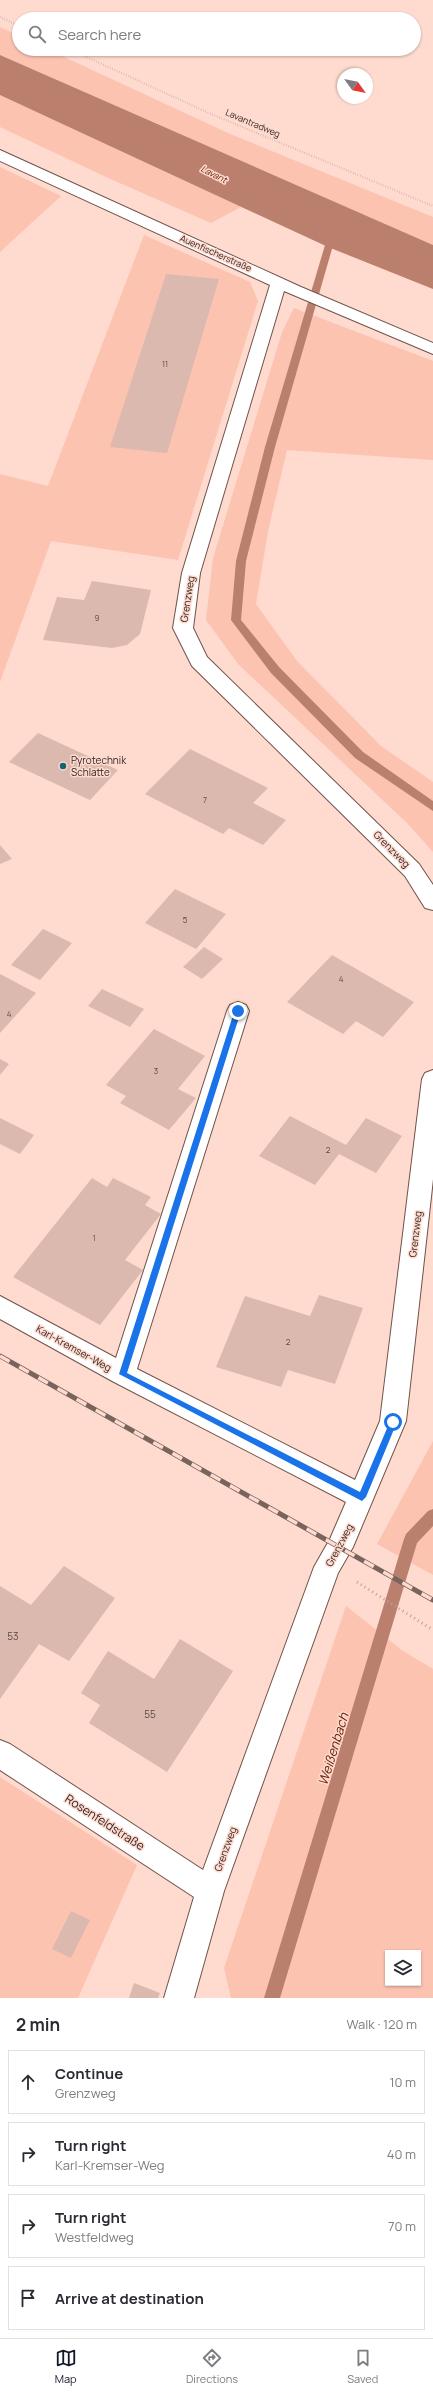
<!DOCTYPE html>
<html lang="en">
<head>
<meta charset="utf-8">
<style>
  :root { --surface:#fff; --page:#f2f2f3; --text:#2b2b33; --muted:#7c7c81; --line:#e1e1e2; --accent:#111827 }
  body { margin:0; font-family:Manrope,sans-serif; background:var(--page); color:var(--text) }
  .controls { position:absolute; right:12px; bottom:12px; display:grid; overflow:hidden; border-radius:0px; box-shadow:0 1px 3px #0004 }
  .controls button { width:36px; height:36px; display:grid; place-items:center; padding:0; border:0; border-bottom:1px solid var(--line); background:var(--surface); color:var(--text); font:20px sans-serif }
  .compass { position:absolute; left:337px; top:68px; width:36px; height:36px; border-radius:50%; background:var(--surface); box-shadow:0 1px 3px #0004; rotate:123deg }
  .stop { position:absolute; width:12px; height:12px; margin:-9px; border:3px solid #1a73e8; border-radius:50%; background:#fff }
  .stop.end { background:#1a73e8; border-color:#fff; box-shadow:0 1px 4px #0008 }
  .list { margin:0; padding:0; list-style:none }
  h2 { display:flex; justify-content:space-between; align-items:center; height:52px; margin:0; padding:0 16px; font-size:17px }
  h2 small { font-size:13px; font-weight:400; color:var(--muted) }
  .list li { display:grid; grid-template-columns:26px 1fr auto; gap:12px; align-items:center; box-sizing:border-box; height:64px; margin:0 8px 8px; padding:0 8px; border:1px solid var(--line); border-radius:0px }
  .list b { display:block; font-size:15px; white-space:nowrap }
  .list p { margin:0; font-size:13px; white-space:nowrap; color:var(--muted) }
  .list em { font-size:13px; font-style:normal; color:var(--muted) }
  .icon { flex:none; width:22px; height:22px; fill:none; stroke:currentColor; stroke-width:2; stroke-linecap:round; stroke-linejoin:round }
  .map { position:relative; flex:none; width:433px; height:1998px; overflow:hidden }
  .search { position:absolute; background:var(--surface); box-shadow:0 1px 3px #0004; left:12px; right:12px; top:12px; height:44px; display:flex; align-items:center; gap:10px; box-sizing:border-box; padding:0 14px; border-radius:22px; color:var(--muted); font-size:15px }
  .sheet { height:340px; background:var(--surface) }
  nav { display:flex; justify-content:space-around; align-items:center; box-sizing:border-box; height:56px; border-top:1px solid var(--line); background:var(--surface); font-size:11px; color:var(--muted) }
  nav a { display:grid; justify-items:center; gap:2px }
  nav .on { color:var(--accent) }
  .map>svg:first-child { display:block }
</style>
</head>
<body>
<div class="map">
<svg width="433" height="1998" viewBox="0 0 433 1998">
  <rect width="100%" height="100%" fill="#fedacf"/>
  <path fill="#fcc3b1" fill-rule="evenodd" d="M0,27L19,36V49H47L228,133L433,217V245L0,55Z
    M0,95L243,206L211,223L106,177L0,127Z
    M0,167L61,196L0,252Z
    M144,235L250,282L258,301L178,560L51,541L0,682V474L48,486Z
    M294,308L433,361V460L287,450L268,531L256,604L297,661L381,746L433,782V852L407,823L238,664L206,620L213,558L282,332Z
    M433,1441V1575L377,1544Z
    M346,1606L403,1651L433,1669V1998H231L224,1968ZM388,1953H418V1983H388Z
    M0,1777L137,1865L78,1998H0Z"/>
  <path fill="#bb7f6d" d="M0,55L433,245V289L328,247L0,95Z"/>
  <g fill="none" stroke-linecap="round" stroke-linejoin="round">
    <path fill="#bb7f6d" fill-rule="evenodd" d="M332,232L336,235L275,447L246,561L241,620L279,667L363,752L433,801V811L355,758L271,673L231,620L236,561L265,447L328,235Z
      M433,1509V1526L417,1543L280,1998H264L404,1539L406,1534L428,1511Z"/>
  </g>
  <path fill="#dbb9ae" d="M166,274L219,279L167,453L110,447Z
    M92,581L151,590L140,634L127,645L112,648L43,640L57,597L84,600Z
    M38,733L118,770L90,800L9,762Z
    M190,749L268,788L253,803L286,820L263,845L229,828L223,834L145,794Z
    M0,845L12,859L0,864Z
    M175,889L226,914L196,949L145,923Z
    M43,929L72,943L40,980L11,965Z
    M204,947L223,959L202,979L183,967Z
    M332,955L414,1002L383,1037L356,1021L343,1034L287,1002Z
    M0,974L36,993L0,1033Z
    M102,989L144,1009L130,1027L88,1006Z
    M154,1029L205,1056L178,1089L196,1098L169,1130L120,1103L126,1096L106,1085Z
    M0,1059L9,1064L0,1075Z
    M290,1116L346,1145L366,1118L402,1136L376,1173L339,1154L315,1185L259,1156Z
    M0,1118L34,1135L20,1154L0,1144Z
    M92,1178L107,1187L113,1178L151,1197L145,1205L161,1214L125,1260L143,1270L100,1325L13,1277Z
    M319,1295L363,1308L335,1384L288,1370L281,1387L216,1367L245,1296L310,1316Z
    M64,1566L115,1598L69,1661L39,1644L0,1699V1586L31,1605Z
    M180,1639L233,1671L167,1772L89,1723L100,1705L81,1693L108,1651L154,1679Z
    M71,1911L90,1920L71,1958L52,1949Z
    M134,1983L160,1993L158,1998H129Z"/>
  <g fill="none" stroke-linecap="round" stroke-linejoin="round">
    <defs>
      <path id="minor" d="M0,150L301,287L433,343V354L284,291L200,573L193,628L207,657L419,864L433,885V910L425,908L405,876L192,666L173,628L182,573L270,285L0,161Z
        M238,1002L246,1005L249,1011L137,1369L355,1480L380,1421L422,1079L425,1073L433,1070V1179L406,1421L353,1547L338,1573L224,1891L194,1998H164L194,1897L0,1770V1740L10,1744L203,1870L314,1567L330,1539L346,1502L114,1382L0,1319V1296L116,1358L227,1011L230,1005Z"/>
    </defs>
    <use href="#minor" stroke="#705249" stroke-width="2"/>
    <path stroke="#bea198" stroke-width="2" stroke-dasharray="0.5 2" stroke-linecap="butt" d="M0,17L19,26
      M69,49L211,114L433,206"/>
    <path stroke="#bea198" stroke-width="3" stroke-dasharray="1 3.5" stroke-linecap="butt" d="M357,1582L433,1630"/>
    <use href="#minor" fill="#fff" fill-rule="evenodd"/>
    <defs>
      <path id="rail" d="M0,1356L433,1600"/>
    </defs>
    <use href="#rail" stroke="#79635d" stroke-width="5"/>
    <use href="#rail" stroke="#fedacf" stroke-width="3.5" stroke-dasharray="11" stroke-linecap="butt"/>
  </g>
  <path fill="#1a73e8" d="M235,1009L241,1011L127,1373L360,1492L391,1419H396L397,1422L366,1497L362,1501L119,1374Z"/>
  <circle fill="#1a6171" stroke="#fedacf" stroke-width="1.5" cx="63" cy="766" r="4"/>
  <g text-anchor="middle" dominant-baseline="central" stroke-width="3" stroke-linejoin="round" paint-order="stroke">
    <g font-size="8" fill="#5d4a44">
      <text x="165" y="363">11</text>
      <text x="97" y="617">9</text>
      <text x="205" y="799">7</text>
      <text x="185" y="919">5</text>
      <text x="341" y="978">4</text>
      <text x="9" y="1013">4</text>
      <text x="156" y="1070">3</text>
      <text x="328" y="1149">2</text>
      <text x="94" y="1237">1</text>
      <text x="288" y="1341">2</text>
    </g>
    <g font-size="9" fill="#332521" stroke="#fedacf">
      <text transform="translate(253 123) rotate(23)">Lavantradweg</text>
      <text transform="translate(216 253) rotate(24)">Auenfischerstraße</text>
    </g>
    <g font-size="9" font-style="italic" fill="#692006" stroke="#fedacf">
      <text transform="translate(214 174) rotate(27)">Lavant</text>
    </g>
    <g font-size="10" fill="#332521" stroke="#fedacf">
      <text transform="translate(187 599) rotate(-81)">Grenzweg</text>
      <text transform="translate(392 849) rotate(45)">Grenzweg</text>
      <text transform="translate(415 1234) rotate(-83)">Grenzweg</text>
      <text transform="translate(74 1348) rotate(29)">Karl-Kremser-Weg</text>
      <text transform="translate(339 1545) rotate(-62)">Grenzweg</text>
      <text transform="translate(225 1849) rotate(-70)">Grenzweg</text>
    </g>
    <g font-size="10" fill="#332521" stroke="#fedacf" text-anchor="start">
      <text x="71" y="760">Pyrotechnik<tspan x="71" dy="12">Schlatte</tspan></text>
    </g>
    <g font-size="10" fill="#5d4a44">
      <text x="13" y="1636">53</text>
      <text x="150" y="1714">55</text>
    </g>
    <g font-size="12" fill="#332521" stroke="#fedacf">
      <text transform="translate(105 1822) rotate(33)">Rosenfeldstraße</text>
    </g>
    <g font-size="13" font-style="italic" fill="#692006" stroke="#fedacf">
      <text transform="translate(333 1749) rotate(-73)">Weißenbach</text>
    </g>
  </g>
</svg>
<div class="controls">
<button><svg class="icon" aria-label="layers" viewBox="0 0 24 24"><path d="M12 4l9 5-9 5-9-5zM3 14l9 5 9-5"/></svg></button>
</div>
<svg class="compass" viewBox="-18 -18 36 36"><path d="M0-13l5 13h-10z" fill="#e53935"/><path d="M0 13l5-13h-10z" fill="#7c7c81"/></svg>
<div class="stop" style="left:393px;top:1422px"></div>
<div class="stop end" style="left:238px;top:1011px"></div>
<div class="search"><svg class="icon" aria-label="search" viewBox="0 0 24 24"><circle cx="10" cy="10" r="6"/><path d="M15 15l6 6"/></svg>Search here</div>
</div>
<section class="sheet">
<h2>2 min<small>Walk · 120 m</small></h2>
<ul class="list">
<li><svg class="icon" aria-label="ahead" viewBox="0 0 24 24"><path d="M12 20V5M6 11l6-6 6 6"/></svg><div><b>Continue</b><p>Grenzweg</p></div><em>10 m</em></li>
<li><svg class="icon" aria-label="right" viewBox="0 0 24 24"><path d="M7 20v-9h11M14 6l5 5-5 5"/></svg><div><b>Turn right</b><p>Karl-Kremser-Weg</p></div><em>40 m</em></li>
<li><svg class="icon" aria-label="right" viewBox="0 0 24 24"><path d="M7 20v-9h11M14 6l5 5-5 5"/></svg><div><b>Turn right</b><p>Westfeldweg</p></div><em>70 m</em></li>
<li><svg class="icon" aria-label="arrive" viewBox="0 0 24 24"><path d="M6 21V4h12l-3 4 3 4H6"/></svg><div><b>Arrive at destination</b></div></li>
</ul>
</section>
<nav>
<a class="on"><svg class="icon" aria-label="map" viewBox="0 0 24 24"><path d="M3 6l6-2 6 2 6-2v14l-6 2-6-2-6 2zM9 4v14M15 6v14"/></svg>Map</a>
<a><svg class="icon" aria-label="directions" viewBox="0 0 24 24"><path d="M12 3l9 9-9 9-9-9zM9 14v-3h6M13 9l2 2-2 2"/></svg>Directions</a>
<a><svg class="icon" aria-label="saved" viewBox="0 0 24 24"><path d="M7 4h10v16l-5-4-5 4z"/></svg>Saved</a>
</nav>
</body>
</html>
